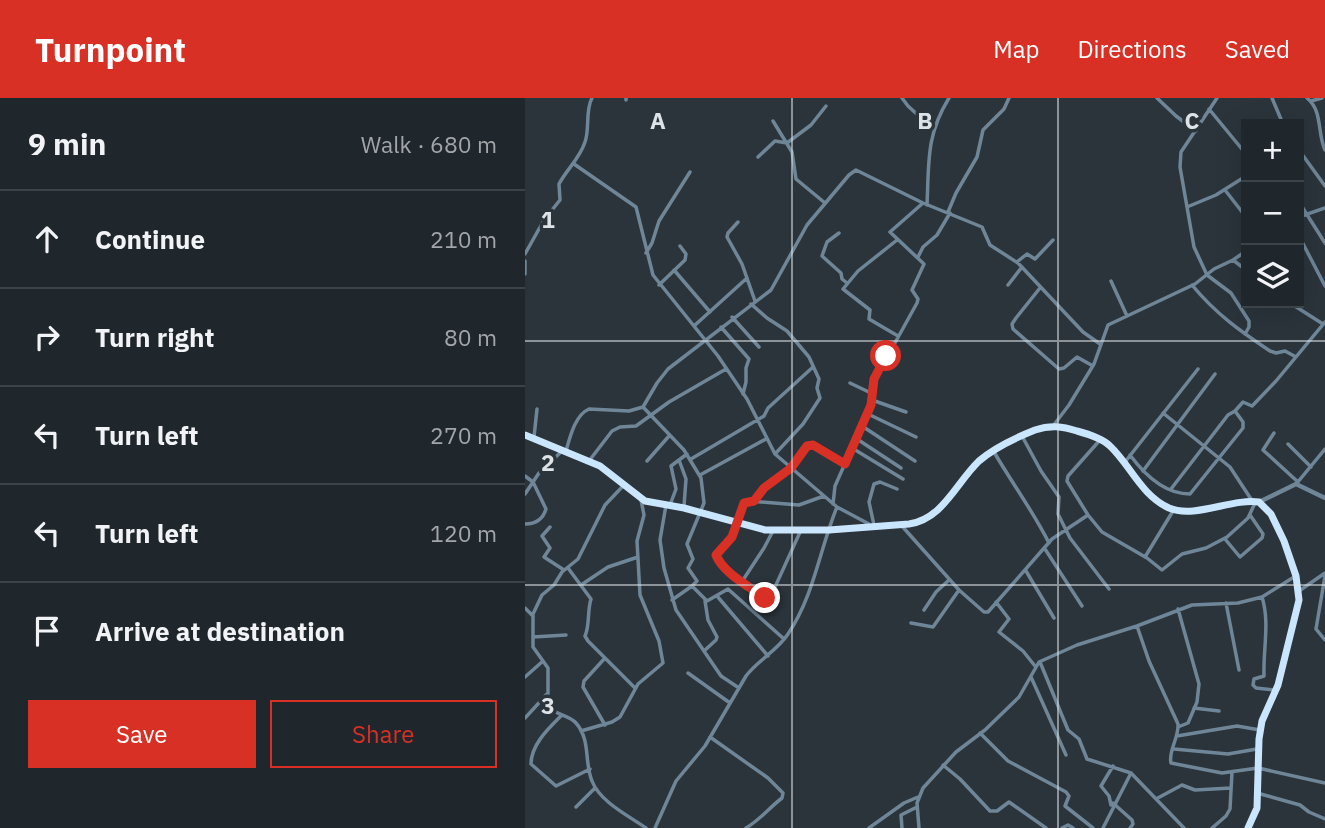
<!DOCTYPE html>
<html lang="en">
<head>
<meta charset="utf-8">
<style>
  :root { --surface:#20272c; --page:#2d3338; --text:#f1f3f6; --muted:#a2a5a9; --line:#3d4448; --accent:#d93025 }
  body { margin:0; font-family:"IBM Plex Sans",sans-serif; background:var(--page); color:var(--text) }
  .controls { position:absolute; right:21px; top:21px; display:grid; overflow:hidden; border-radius:0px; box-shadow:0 7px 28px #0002 }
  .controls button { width:63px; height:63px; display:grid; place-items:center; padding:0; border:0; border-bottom:2px solid var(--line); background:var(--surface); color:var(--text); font:35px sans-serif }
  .stop { position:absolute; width:21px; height:21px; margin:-16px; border:5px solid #d93025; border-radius:50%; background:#fff }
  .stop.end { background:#d93025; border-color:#fff; box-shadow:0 2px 7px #0008 }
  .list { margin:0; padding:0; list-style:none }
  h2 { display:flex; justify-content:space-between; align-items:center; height:91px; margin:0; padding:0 28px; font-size:30px }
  h2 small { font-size:23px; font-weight:400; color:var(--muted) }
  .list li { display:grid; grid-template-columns:46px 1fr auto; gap:21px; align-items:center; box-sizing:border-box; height:98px; padding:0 28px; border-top:2px solid var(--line) }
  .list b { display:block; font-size:26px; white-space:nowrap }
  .list em { font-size:23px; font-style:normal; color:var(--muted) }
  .actions { display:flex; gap:14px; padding:21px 28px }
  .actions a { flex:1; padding:16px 0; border:2px solid var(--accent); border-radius:0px; text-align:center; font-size:24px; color:var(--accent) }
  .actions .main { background:var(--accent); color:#fff }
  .icon { flex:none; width:38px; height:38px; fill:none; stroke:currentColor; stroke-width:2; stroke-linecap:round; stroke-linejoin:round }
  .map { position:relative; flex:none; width:800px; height:730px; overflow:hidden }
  header { display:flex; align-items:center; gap:42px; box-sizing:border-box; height:98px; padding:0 35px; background:var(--accent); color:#fff }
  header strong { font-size:33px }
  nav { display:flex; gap:38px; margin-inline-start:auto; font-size:24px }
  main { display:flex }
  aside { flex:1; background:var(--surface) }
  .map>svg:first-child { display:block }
</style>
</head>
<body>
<header>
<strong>Turnpoint</strong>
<nav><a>Map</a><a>Directions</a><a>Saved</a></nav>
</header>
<main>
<aside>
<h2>9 min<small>Walk · 680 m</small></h2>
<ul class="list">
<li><svg class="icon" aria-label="ahead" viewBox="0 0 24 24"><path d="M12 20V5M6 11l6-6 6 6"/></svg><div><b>Continue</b></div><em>210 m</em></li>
<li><svg class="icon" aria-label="right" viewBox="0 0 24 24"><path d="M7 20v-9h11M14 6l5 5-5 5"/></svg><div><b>Turn right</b></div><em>80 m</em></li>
<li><svg class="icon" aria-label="left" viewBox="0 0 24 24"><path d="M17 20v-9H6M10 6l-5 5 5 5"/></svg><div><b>Turn left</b></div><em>270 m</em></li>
<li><svg class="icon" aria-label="left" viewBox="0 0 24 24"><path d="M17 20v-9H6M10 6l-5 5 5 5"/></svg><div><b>Turn left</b></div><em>120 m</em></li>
<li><svg class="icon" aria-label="arrive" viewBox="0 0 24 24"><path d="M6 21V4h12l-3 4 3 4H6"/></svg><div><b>Arrive at destination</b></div></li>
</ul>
<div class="actions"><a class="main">Save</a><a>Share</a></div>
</aside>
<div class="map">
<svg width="800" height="730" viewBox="0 0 800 730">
  <rect width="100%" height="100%" fill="#2b343b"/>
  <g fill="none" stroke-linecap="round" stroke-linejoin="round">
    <path stroke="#6f8698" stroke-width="3.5" d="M101,0V2
      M377,0L383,8L408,31
      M632,0L651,18L671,33
      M692,0L656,54L655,69L669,149L682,177L706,195L724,223V229L720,236
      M747,0L758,26
      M782,0C798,13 792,35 800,52
      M786,3L797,0
      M684,11L721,56
      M248,23L267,54L271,81L300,105
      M774,52L800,88
      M233,59L250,43L262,45L286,27L301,8
      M49,66L111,109L128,177L193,258L222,301L250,356L312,409L344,426
      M700,92L721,119
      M774,104L800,145
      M402,107C404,64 401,37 424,0
      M662,109L691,97L721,78
      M423,114L431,95L452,59L458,32L479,11L484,0
      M774,119L800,110
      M213,124L203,135L202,139L217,166L230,203
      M314,135L302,144L297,158L316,175L317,181L322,185
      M774,138L800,188
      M372,142L333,173L318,191L345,212L344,221L373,238
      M121,155L127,145L134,123L165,74
      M0,156L19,122L35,102L34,86C42,71 55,60 60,44C65,30 60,13 67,0
      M393,159L398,149L412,137L425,115
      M708,162L721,172
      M0,163V176
      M492,164L502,156L510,161L528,142
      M149,172L185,214
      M586,183L602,218
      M134,187L160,162L161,156L155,148
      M483,187L497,169
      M667,187C691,216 715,233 745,253L751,255L760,253L771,259
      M515,190L491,220L487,226L488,231L534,271L539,270L552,259L568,268
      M765,205L798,226
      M226,206L242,220L262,233L284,259L294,281L292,290L295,300L278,326L250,356
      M207,219L234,249
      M169,228L222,180
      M196,229L224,261L221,270V284L218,296
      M325,285L348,296
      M347,302L381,314
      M118,309L159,352L176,380L179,405L162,446L168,461L163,470L172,483L167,488
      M638,315L705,369L726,401
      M343,316L391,339
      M337,328L390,363
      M528,328L544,307L569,266L583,227L670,186L689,171L708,162L721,153
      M749,335L738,352L773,384
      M497,338L516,373L534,399L533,416L545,440L584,491
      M9,339L12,311
      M332,341L376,370
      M575,342L543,378L542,383L563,417L577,434L622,460L637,472L657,456L681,450L702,439L723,420L730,405
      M763,346L786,369
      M327,350L378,381
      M41,353C45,339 50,317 64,311L104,313L118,309L132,285L143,271L246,192L282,127L324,77L331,72L398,105L457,129L465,147L493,165L558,234L575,246
      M469,354C487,385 508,413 524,445
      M605,357C619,376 640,396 665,396L718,330V324L710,313L718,304L727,308L729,306L751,283L800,224
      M166,361L239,318L243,310L288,269
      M154,362L161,381L159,408
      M64,363L87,333L95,329L111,328L144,304L201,271
      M122,363L144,338
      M600,364L673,271
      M618,373L690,276
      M175,377L241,341
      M0,378L8,384L21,411C18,421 11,426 0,426
      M772,385L800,351
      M99,387L80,407L53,461L37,474L29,487L17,497L8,516V549L23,570V609C31,617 44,617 51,625C66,642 59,664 67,683C75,704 104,718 121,730
      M646,391L703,317L710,313
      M0,396L14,375L37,353
      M229,402C240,388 251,385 263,373C271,365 275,353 285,347L320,366
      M308,406L310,388L346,307L350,281L392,205L393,201L387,192L399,166L365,134L398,105
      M141,407L135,442L139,470L151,512L196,578L214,590
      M145,407L151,391L146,368L162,356
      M349,427L344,404L349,386L355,384L372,391
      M376,427L434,492L408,529L386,525
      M25,429L17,438L25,450L19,459L39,472
      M248,433L239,450L218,482L214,481L191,459L207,439L219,405L225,403L274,407L299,398
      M700,441L715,459L737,440L738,436L725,417
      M520,451L557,508
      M620,459L648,413
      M43,470L66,501C62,514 65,527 60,538L63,543L80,560L59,583L58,589L80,627
      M501,473L529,520
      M800,478L791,531L800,542
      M216,482L240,500H245L276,432
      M56,487L83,469L113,459
      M434,492L459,514H463L527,441L563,417
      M774,493L800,475
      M192,498L243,558
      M737,499C745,524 738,551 739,578L729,581L728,587L731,590L749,592
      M147,502L167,488L182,503L203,491L259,541
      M471,504L484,521L474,534L498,553L510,568
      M701,505L714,572
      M0,510L8,518
      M399,512L411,494L424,482
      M612,528L624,563L653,626C654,640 643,653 646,665L697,675L733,670L800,685
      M8,539L41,537
      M179,553L191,542L192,539L183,522L180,503
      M80,560L110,590
      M515,564L543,632L554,641L562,661L606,675
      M163,575L205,605
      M0,579L18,563
      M506,579L541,657
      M669,610L694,613
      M36,618C23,631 6,647 6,666L31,688L65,671
      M0,620L22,596
      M653,629L663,625L672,604L674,586L653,511
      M56,633L87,624L95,619L113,586L138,565L134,543L115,497L112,443L119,417L116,402
      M455,635L483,663L541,694L544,698L540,708L568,730
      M652,638L712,628L735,632
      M185,639L243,680L258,695L257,700C244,710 236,721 221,730
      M649,651L703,656L732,651
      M418,667L435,681L465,713H472L484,704L521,730
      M732,695L775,707L784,714L800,721
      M631,701L657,687L670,692L706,690
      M588,705L607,722L608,726L605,730
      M586,707L584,698L576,688L588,668
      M51,709L70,690
      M130,730L151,683L180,648L221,578C233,562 252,553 263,536C289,498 295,450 312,409
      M344,730L379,705L393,699
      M377,730L376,717L392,709
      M394,730L392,705L398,690L431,654L460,632L494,599L514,564L552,547L612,528L667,507L713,505L737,499L769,479
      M537,730L543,727L548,730
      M578,730L606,675L659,730
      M687,730L701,718L705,711L707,674"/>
    <path stroke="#6f8698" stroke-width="4.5" d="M734,404L771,386L800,400"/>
    <path stroke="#cae6fe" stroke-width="7" d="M0,337L75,368L120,403L159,410L240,432H304L384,426C418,421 431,385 454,363C470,349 490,340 510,332C525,327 537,328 552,333C563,336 577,340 585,348C606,368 616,397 644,410C670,421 707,400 734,404L746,416L759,443L771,478L774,502L753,587L737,623L734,641L732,710L723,730"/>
  </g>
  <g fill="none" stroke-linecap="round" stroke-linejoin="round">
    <path stroke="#d93025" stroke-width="9" d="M240,500C225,489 198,475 191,457L207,439L219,405L229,403L239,390L266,370L282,348L288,347L320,366L346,307L349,281L361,258"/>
  </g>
  <path fill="none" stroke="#dee3e8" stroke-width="2" stroke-opacity="0.55" d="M267,0V730M533,0V730M0,243H800M0,487H800"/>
  <g font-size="23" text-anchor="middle" font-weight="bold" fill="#dee3e8" stroke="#2b343b" stroke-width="7" stroke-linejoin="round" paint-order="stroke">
    <text x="133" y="31">A</text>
    <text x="400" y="31">B</text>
    <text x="667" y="31">C</text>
    <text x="23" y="130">1</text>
    <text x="23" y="373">2</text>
    <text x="23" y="616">3</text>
  </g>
</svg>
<div class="controls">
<button>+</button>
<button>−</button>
<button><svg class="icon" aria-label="layers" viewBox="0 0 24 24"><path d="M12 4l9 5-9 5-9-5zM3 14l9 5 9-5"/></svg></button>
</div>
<div class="stop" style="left:361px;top:258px"></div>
<div class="stop end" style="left:240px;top:500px"></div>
</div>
</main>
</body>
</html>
